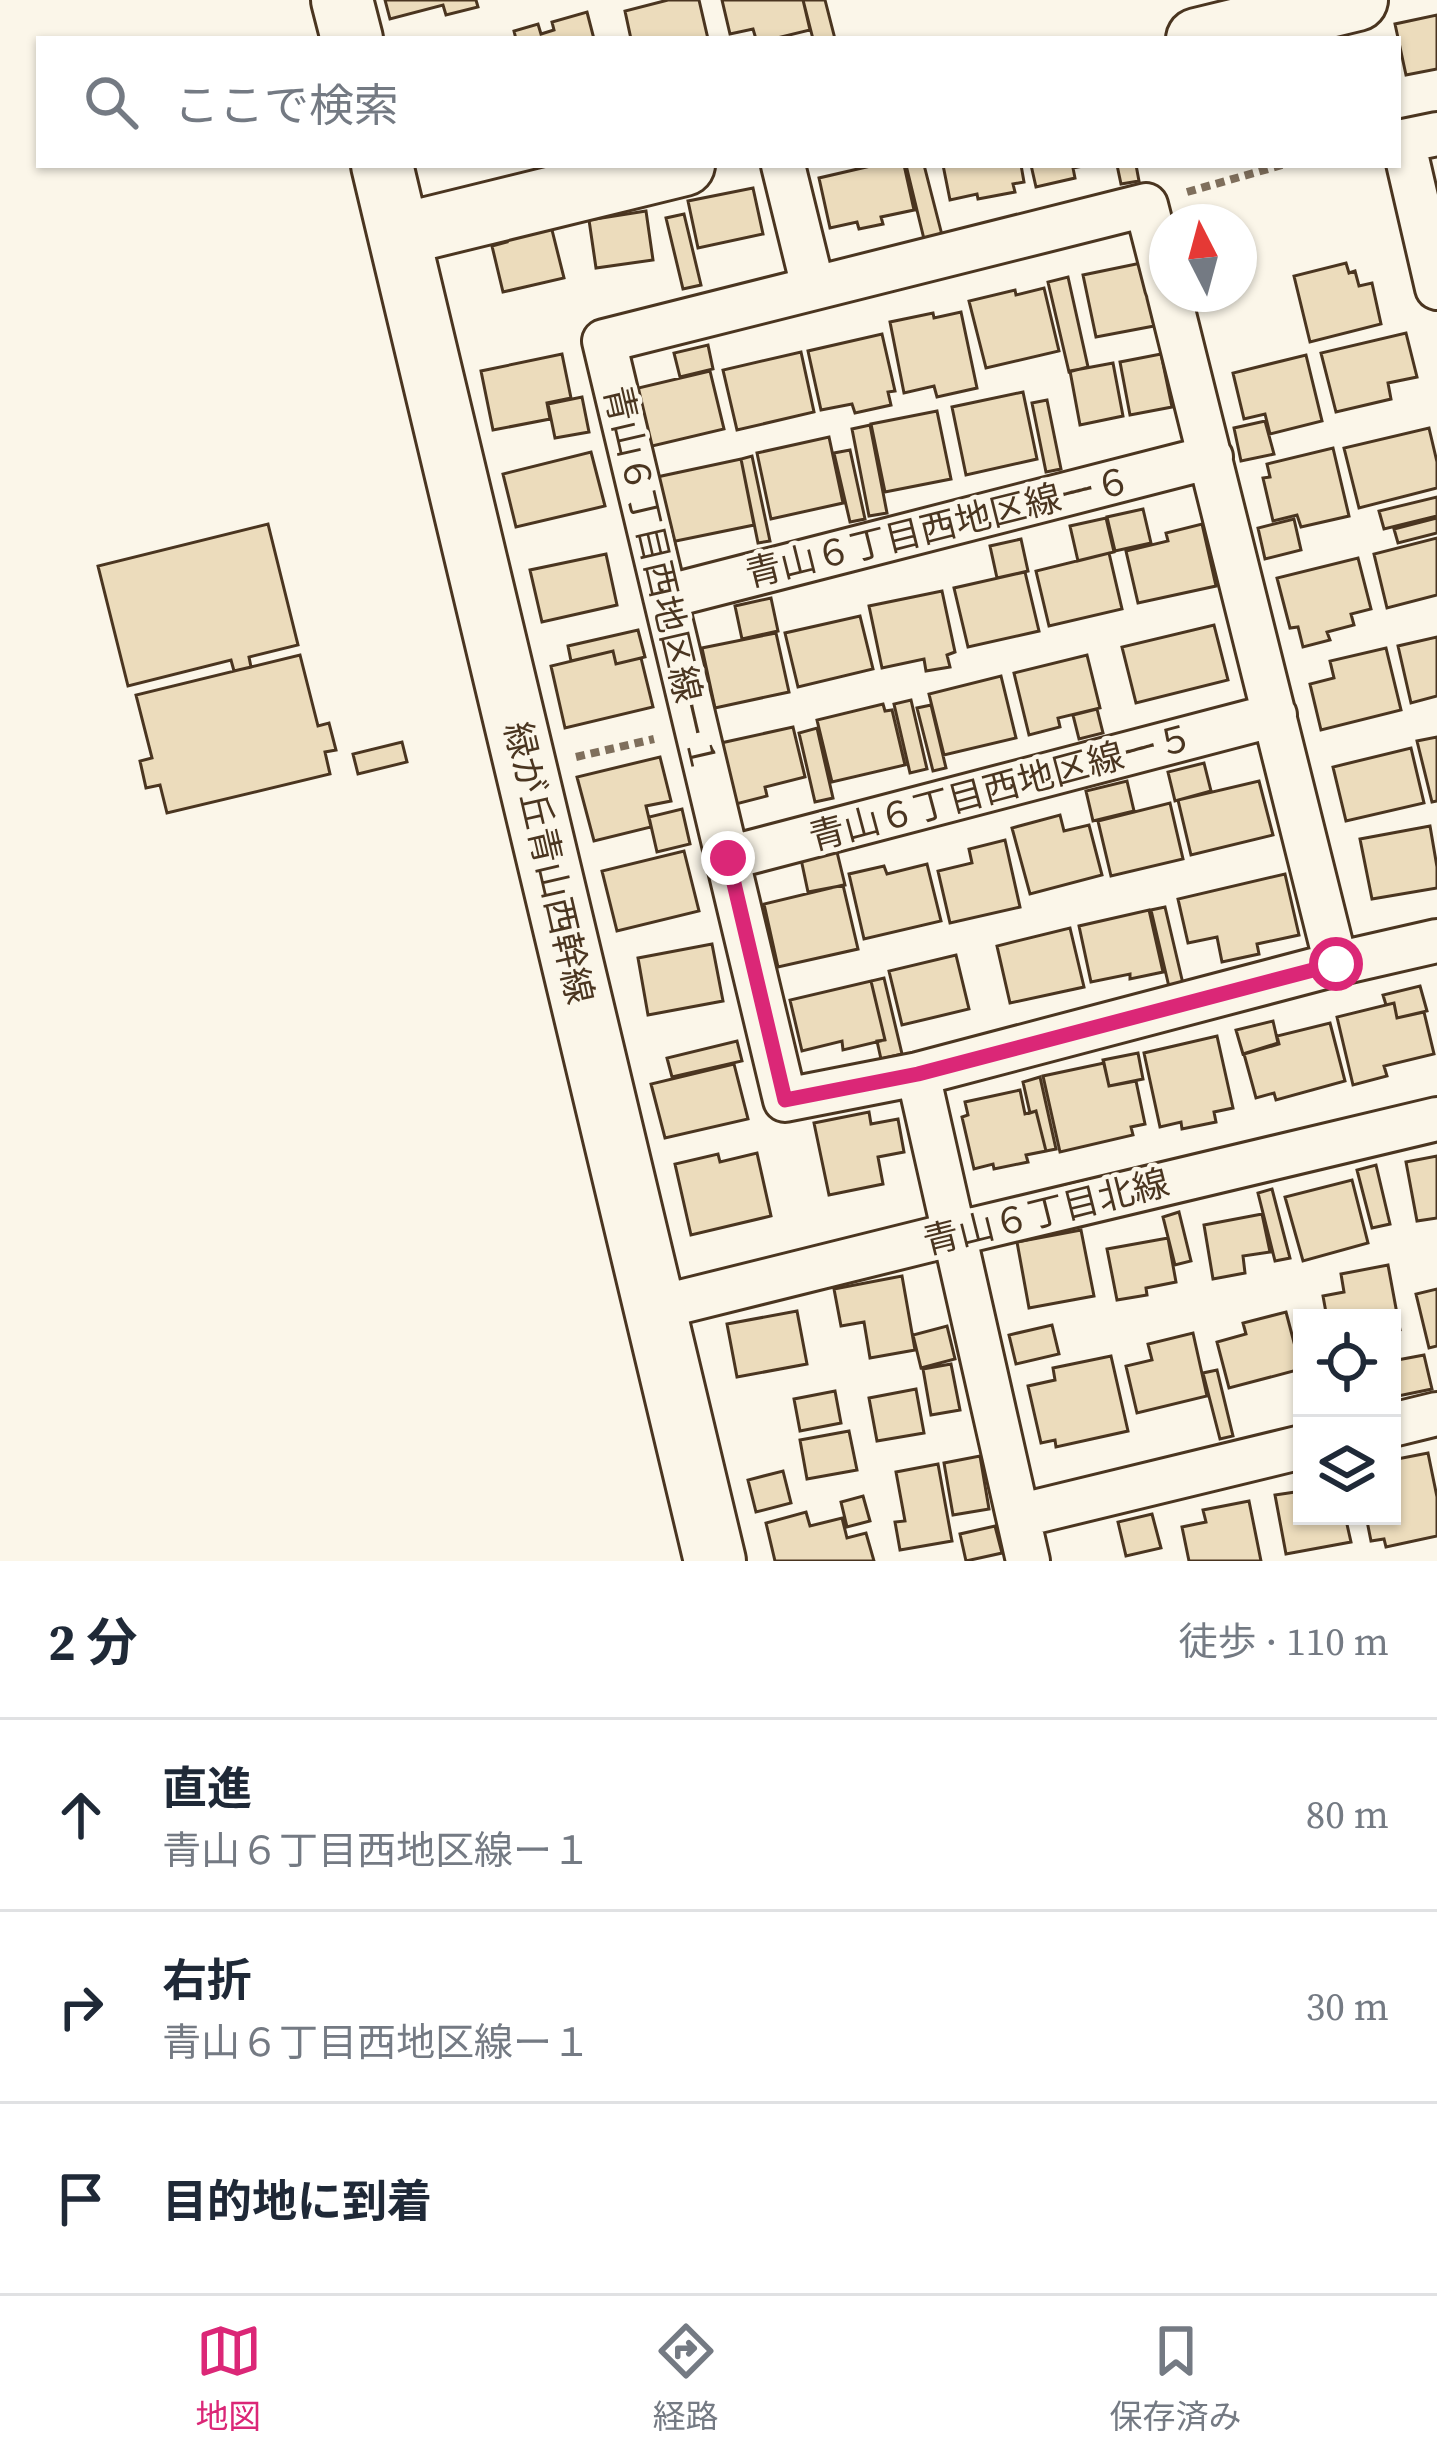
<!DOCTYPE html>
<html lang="ja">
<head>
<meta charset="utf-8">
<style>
  :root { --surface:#fff; --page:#f2f2f3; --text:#1f2937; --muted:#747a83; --line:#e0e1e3; --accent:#db2777 }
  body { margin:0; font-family:"Source Serif 4","Noto Sans JP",serif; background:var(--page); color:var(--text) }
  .controls { position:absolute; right:36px; bottom:36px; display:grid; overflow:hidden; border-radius:0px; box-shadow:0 3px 9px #0004 }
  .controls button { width:108px; height:108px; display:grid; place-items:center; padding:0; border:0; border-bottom:3px solid var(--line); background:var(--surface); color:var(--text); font:60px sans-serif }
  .compass { position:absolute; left:1149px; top:204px; width:108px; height:108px; border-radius:50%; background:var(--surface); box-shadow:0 3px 9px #0004; rotate:354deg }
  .stop { position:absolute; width:36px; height:36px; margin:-27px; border:9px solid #db2777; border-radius:50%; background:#fff }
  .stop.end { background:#db2777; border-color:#fff; box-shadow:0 3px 12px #0008 }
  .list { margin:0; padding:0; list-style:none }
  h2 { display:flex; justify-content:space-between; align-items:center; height:156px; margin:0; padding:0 48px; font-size:51px }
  h2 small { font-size:39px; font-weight:400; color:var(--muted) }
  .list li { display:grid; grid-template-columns:78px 1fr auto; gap:36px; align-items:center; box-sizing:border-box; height:192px; padding:0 48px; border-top:3px solid var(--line) }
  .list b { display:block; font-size:45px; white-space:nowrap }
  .list p { margin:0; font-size:39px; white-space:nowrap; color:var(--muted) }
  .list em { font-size:39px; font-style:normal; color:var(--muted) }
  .icon { flex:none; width:66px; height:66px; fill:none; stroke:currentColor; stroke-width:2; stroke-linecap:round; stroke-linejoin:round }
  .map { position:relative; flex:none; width:1437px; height:1561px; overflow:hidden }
  .search { position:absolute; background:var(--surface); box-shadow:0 3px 9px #0004; left:36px; right:36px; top:36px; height:132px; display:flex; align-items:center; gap:30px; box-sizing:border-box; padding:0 42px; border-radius:0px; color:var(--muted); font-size:45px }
  .sheet { height:732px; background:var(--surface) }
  nav { display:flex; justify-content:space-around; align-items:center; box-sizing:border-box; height:168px; border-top:3px solid var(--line); background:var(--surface); font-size:33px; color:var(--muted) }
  nav a { display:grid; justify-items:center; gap:6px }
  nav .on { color:var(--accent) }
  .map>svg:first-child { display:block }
</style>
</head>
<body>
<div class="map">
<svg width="1437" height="1561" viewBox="0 0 1437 1561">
  <rect width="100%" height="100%" fill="#fbf6e9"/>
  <path fill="#ecdcbc" stroke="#4a3520" stroke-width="3" d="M385,0H476L478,7L446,15L443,5L390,19Z
    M668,0H699L708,39H631L625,11Z
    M722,0H803L810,30L773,39H756L753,29L730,34Z
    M803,0H825L835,39H813Z
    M587,12L594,39H516L514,31L538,24L541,34L554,30L552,22Z
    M1437,15V69L1406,75L1395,24Z
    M875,165H904L914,210L881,217L883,224L859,229L857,222L830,228L819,178Z
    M906,165H924L942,235L924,239Z
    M943,165H1021L1024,182L1013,184L1015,192L978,199L977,194L950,200Z
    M1031,165H1088L1073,168L1075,178L1036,187Z
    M1117,165H1136L1139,181L1121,184Z
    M753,188L763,234L698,248L688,201Z
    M646,211L653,260L596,268L589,220Z
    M684,214L701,285L683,289L666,218Z
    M550,222L564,278L503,292L492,246L507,242L504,232Z
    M1141,263L1154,326L1096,337L1083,275Z
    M1346,263L1349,273L1355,271L1359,286L1372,283L1381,324L1310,342L1294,276Z
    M1068,277L1088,367L1069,372L1048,282Z
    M1044,288L1059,351L986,368L969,301L1015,290L1016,295Z
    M961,312L977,388L937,397L934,386L904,393L890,322L933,313L934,318Z
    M1406,333L1417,377L1388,383L1391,399L1336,412L1321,353Z
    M882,334L895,391L888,392L891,405L855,413L852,404L821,410L808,351Z
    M708,345L713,369L680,377L674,353Z
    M801,352L814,412L737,430L723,370Z
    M562,354L571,398L547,403L550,419L493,430L481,371Z
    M1161,354L1172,407L1130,415L1120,362Z
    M1306,355L1322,421L1270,434L1265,414L1244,419L1233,373Z
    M1113,363L1123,416L1080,425L1070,371Z
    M710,371L724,429L648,447L634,389Z
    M1023,392L1037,459L966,475L952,407Z
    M582,397L589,432L555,438L548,404Z
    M1047,400L1061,469L1046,472L1032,403Z
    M937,411L951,479L885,492L871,424Z
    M1265,421L1274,454L1241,461L1234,428Z
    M870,425L887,513L869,516L852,429Z
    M1429,428L1437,462V488L1359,508L1344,448Z
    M829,437L843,503L771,519L757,453Z
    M1333,448L1349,516L1301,527L1297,515L1273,521L1263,478L1270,477L1267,464Z
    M850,450L865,519L850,522L834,453Z
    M591,452L605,506L516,527L503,474Z
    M752,456L770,541L758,543L741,459Z
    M741,459L754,525L671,542L657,477Z
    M1437,497V516L1384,529L1379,511Z
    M1143,509L1151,543L1115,551L1107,517Z
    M1106,518L1114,552L1078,561L1070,526Z
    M1437,518V533L1398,543L1394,529Z
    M1294,519L1301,550L1265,559L1258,528Z
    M268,524L298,645L249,657L251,667L234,671L231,660L128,686L98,566Z
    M1202,524L1216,586L1138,603L1126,551L1168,541L1166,533Z
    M1437,538V595L1387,608L1374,554Z
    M1021,539L1028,571L997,578L990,546Z
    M1109,553L1122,609L1049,626L1036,571Z
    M606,554L617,605L542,622L530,570Z
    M1358,558L1371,609L1351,614L1354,625L1327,632L1330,640L1303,647L1298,627L1290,628L1277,578Z
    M1025,572L1039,631L968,647L954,588Z
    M942,591L955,652L947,655L950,667L926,671L924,659L882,668L869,606Z
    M771,598L778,631L742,639L735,606Z
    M860,616L873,669L798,687L785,633Z
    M1214,625L1228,680L1136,703L1122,647Z
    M638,630L645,657L616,664L613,651L571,661L568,646Z
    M776,633L789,692L715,708L702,648Z
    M1437,637V696L1411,703L1398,646Z
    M1386,648L1401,710L1321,730L1310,684L1334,678L1330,661Z
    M613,651L616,664L641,658L653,707L565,728L551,666Z
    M300,655L318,726L329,723L336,750L325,752L330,774L167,813L160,785L146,788L140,761L152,758L136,695Z
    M1087,655L1100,708L1058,718L1060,727L1029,735L1014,673Z
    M1001,676L1016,738L944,755L929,694Z
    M911,700L927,769L910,773L894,704Z
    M883,704L885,711L892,710L905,765L832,782L817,720Z
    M931,705L946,768L933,771L917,708Z
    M1097,709L1103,733L1079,739L1073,715Z
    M793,727L805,777L765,787L767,796L736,804L721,743Z
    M817,728L833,798L815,802L799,733Z
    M1437,737V801L1432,802L1417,741Z
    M402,742L407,762L358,774L353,754Z
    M1411,748L1424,803L1346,821L1333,767Z
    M660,757L671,801L646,806L651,827L594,841L577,777Z
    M1204,763L1211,791L1175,801L1168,772Z
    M1127,781L1134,811L1093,821L1086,791Z
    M1259,781L1273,835L1191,855L1178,800Z
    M1170,803L1183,859L1111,876L1098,821Z
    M682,809L690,844L657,852L649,817Z
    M1060,815L1064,831L1089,825L1102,875L1030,894L1012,828Z
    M1430,826L1437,867V888L1372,899L1360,839Z
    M1005,840L1020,907L950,923L938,871L972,863L969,849Z
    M684,851L699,911L617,931L602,871Z
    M837,852L845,885L808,892L801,859Z
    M927,864L941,921L864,939L849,874L884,866L887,874Z
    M1285,874L1299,935L1257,944L1259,954L1222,962L1217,937L1188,943L1178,899Z
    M843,885L858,949L778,967L764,904Z
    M1165,907L1184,988L1170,991L1151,910Z
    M1149,910L1163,972L1130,979V974L1091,982L1079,926Z
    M1070,928L1084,987L1010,1003L997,946Z
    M712,944L723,1001L648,1015L638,958Z
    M956,955L969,1009L902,1025L889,971Z
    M884,978L902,1054L881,1059L877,1041L885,1040L871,981Z
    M871,981L885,1040L843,1050L842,1041L802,1051L790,1000Z
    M1420,986L1427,1011L1397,1018L1394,1003L1386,1005L1383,995Z
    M1394,1003L1397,1018L1424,1012L1434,1054L1384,1066L1387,1076L1353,1085L1337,1017Z
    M1273,1021L1278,1043L1243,1054L1236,1030Z
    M1330,1023L1345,1081L1276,1100L1274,1093L1256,1098L1244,1054L1279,1044L1277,1036Z
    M1217,1036L1233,1108L1214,1112L1216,1122L1182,1129L1181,1122L1160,1127L1144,1053Z
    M737,1041L742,1061L672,1077L667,1058Z
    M1138,1053L1143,1079L1109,1086L1103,1060Z
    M1104,1063L1109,1086L1136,1081L1145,1124L1131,1127L1133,1135L1060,1152L1043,1076Z
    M734,1064L748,1119L665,1138L651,1084Z
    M1040,1077L1056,1149L1046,1151L1036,1111L1030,1113L1023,1082Z
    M1020,1090L1025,1114L1036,1111L1046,1151L1026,1155L1028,1162L994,1169L993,1164L974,1169L962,1117L968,1115L965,1102Z
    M869,1112L871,1124L898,1119L904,1152L878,1157L883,1184L829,1195L814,1123Z
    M757,1153L771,1216L691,1235L675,1164L718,1154L720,1162Z
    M1437,1156V1218L1417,1221L1406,1162Z
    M1376,1165L1390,1224L1372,1228L1357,1170Z
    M1352,1180L1368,1243L1303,1261L1285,1197Z
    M1272,1189L1290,1258L1275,1261L1258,1193Z
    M1179,1212L1191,1261L1175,1265L1163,1217Z
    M1262,1214L1270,1252L1243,1256L1245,1273L1213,1279L1204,1225Z
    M1081,1230L1094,1296L1029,1308L1017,1242Z
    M1168,1238L1176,1282L1146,1288L1147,1295L1117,1300L1107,1249Z
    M1388,1265L1400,1330L1392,1332V1318H1327L1323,1296L1344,1292L1341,1274Z
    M902,1276L915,1350L870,1358L864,1322L841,1326L834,1289Z
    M1437,1289V1346L1429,1348L1416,1294Z
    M797,1311L807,1364L737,1377L727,1324Z
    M1286,1312L1301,1369L1229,1388L1217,1342L1246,1334L1243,1323Z
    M1052,1325L1059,1354L1016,1364L1009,1335Z
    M947,1326L955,1359L921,1368L913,1335Z
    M1193,1333L1207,1396L1137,1413L1126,1366L1152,1360L1148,1344Z
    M1424,1355L1432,1389L1398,1396L1392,1361Z
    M1111,1356L1128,1431L1056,1447L1055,1440L1041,1443L1028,1386L1055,1380L1053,1368Z
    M951,1364L960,1410L931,1415L923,1369Z
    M1217,1370L1233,1436L1220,1439L1203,1373Z
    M916,1389L924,1433L877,1441L869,1398Z
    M835,1391L841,1423L800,1431L794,1399Z
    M849,1431L857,1470L807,1479L800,1440Z
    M1428,1453L1437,1497V1536L1386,1547L1384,1539L1371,1541L1366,1516H1392V1460Z
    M980,1456L989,1509L953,1515L944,1463Z
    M938,1464L952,1541L900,1550L895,1522L905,1521L896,1472Z
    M783,1471L791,1503L756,1512L748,1480Z
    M1302,1491V1516H1329L1330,1523L1346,1520L1351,1542L1286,1554L1275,1495Z
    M863,1496L870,1521L847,1527L841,1502Z
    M1249,1501L1261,1561H1189L1182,1527L1206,1522L1203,1510Z
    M806,1512L810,1526L842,1518L847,1538L866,1533L874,1561H775L766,1523Z
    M1152,1514L1161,1548L1126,1556L1118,1522Z
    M995,1526L1002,1553L966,1561L960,1534Z"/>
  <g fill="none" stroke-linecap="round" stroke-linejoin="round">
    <defs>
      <path id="street" d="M1437,134L1403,141L1437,288
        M783,165L813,287
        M1167,287L1146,205L604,341L785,1100L918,1074L1336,964L1437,941
        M1169,294L1336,964
        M665,597L1211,457
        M728,858L1275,715
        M918,1074L1028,1561
        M656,1308L954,1234L1437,1119
        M1392,1425L1437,1414
        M1018,1516L1302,1447"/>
      <path id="secondary" d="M342,0L352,39
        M1197,39L1357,0
        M382,165L715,1561
        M399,235L684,165"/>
    </defs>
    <use href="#street" stroke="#4a3520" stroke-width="48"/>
    <use href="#secondary" stroke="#4a3520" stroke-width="66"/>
    <path stroke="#7f6f5c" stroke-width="8" stroke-dasharray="9 6" stroke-linecap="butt" d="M1187,192L1282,165
      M576,757L654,739"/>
    <use href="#street" stroke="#fbf6e9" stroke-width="42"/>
    <use href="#secondary" stroke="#fbf6e9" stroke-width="60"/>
  </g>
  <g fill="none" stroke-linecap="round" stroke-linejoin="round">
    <path stroke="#db2777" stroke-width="15" d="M728,858L785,1100L918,1074L1336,964"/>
  </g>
  <g text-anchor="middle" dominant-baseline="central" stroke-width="9" stroke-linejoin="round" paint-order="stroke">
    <g font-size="36" fill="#4a3520" stroke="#fbf6e9">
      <text transform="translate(938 527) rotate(-14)">青山６丁目西地区線ー６</text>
      <text transform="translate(661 579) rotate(77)">青山６丁目西地区線ー１</text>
      <text transform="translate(1001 787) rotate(-15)">青山６丁目西地区線ー５</text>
      <text transform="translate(549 863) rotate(77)">緑が丘青山西幹線</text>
      <text transform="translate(1046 1212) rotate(-14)">青山６丁目北線</text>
    </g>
  </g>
</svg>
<div class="controls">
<button><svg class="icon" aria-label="locate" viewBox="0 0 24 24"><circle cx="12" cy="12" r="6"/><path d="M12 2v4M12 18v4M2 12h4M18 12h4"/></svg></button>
<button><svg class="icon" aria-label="layers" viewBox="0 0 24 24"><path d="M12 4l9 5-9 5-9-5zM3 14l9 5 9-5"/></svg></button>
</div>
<svg class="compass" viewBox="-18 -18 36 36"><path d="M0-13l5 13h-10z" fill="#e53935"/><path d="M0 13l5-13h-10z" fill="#747a83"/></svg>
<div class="stop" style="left:1336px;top:964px"></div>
<div class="stop end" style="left:728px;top:858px"></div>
<div class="search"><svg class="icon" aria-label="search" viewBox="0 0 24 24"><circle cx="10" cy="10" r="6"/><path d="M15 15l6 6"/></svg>ここで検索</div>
</div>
<section class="sheet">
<h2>2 分<small>徒歩 · 110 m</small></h2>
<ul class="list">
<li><svg class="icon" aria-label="ahead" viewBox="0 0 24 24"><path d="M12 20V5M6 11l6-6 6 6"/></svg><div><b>直進</b><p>青山６丁目西地区線ー１</p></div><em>80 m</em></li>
<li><svg class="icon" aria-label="right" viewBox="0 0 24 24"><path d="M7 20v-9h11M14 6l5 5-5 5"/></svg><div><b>右折</b><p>青山６丁目西地区線ー１</p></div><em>30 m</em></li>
<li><svg class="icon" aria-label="arrive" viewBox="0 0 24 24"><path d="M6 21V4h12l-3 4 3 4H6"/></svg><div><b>目的地に到着</b></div></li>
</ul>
</section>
<nav>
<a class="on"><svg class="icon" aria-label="map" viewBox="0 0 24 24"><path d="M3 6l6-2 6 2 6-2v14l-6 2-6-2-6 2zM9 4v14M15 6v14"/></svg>地図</a>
<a><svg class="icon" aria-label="directions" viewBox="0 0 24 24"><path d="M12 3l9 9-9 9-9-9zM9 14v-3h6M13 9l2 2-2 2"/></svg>経路</a>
<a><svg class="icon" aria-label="saved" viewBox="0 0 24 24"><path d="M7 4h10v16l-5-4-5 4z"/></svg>保存済み</a>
</nav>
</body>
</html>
